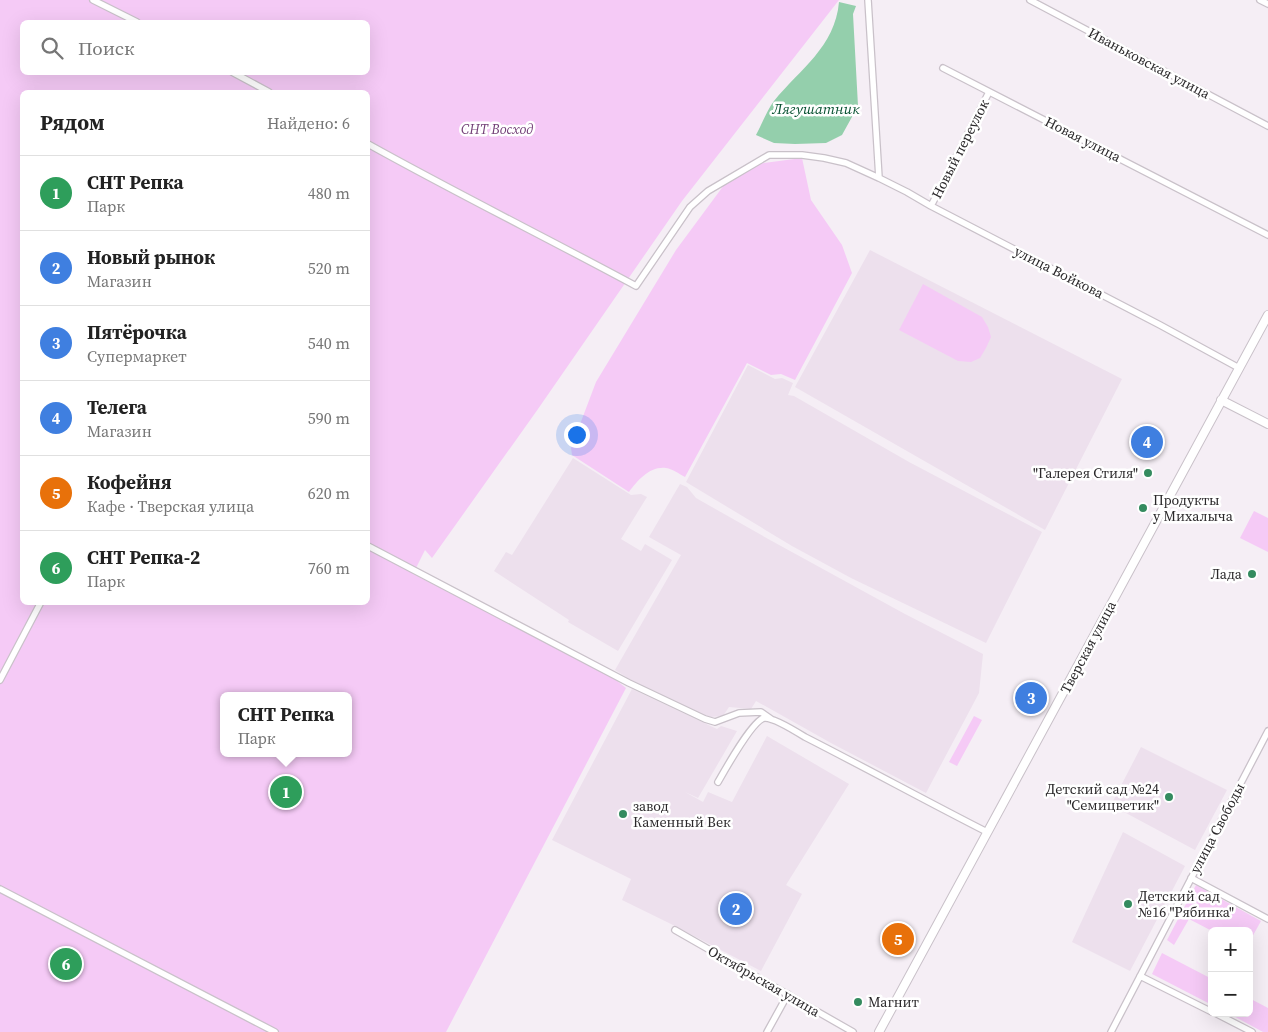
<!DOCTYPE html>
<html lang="ru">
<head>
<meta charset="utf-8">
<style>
  :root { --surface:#fff; --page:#f6f6f6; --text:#222; --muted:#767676; --line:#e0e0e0; --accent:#d93025 }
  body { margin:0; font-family:"Source Serif 4",serif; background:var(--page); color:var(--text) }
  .controls { position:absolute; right:15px; bottom:15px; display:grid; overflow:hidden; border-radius:8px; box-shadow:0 5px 20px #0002 }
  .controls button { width:45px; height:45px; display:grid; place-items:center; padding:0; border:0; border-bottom:1px solid var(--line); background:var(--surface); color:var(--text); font:25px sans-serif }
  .you { position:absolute; left:576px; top:434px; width:18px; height:18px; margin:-12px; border:4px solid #fff; border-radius:50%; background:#1a73e8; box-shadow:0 0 0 8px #1a73e833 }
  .badge { display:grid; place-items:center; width:32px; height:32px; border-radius:50%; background:var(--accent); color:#fff; font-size:16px; font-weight:700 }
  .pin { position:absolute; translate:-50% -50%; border:2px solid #fff; box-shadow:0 1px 5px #0006 }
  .popup { position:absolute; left:220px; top:692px; width:132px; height:65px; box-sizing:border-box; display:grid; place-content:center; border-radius:8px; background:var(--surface); filter:drop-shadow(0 1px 4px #0005); font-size:16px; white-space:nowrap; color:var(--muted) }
  .popup b { font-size:19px; color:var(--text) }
  .popup::after { content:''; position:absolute; left:50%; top:100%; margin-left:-10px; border:10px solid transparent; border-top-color:var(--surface) }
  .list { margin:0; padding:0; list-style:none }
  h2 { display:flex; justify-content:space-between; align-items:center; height:65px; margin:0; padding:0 20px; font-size:21px }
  h2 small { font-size:16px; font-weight:400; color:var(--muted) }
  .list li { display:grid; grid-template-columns:32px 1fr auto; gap:15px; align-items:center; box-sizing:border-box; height:75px; padding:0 20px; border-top:1px solid var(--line) }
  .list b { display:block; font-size:19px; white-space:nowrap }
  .list p { margin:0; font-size:16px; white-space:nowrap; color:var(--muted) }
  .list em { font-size:16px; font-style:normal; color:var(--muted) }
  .icon { flex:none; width:28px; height:28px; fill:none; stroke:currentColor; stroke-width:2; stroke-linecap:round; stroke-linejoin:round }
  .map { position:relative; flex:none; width:1268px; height:1032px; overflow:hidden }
  .search { position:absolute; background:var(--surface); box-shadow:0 5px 20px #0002; left:20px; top:20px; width:350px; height:55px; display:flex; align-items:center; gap:12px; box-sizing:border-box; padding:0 18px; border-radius:8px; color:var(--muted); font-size:19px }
  .panel { position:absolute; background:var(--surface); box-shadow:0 5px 20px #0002; left:20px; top:90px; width:350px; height:515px; border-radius:8px }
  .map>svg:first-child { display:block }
</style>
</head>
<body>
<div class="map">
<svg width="1268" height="1032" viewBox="0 0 1268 1032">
  <rect width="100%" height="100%" fill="#f5eef5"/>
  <path fill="#ede0ed" d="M870,250L1122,379L1045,530L795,387Z
    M748,365L775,379L782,378L793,383L788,395L794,396L909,462L1042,532L986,643L851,578L792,546L686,482Z
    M573,458L631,495L641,494L647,497L621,539L641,551L645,544L672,560L618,651L568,622L569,620L494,571L506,552L512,555Z
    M680,484L687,487L696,498L770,540L905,614L983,654L979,693L926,793L831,743L756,701L751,709L729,707L723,716L710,717L695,711L636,683L615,670L681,555L649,537Z
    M632,689L717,729L721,726L737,731L698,798L685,792L703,802L708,792L732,802L767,736L849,784L786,885L802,894L761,971L671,924L622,900L631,879L552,840Z
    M1141,747L1227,790L1195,850L1111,805Z
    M1123,832L1185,866L1130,971L1072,942Z"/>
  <path fill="#f5caf6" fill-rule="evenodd" d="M0,0H839L682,201L538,409L432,558L425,550L413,574L607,673L626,688L446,1032H0ZM22,22H368V72H22ZM22,92H368V602H22ZM224,696H348V753H224Z
    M802,158L811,200L842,245L852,273L795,380L781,374L771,375L747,363L685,477C679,474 673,469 666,468C650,466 638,480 629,492L572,455L571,448L596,382L676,250L727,181L756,164Z
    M923,284L982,317L988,327L991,337L986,348L980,358L971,362L958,361L899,330Z
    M1254,511L1268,518V552L1240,538Z
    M974,716L982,720L957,766L949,762Z
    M1196,885L1261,921L1251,939L1249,938V931H1235L1226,927L1223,931H1212L1189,919L1174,945L1167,940Z
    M1162,953L1212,979V1005L1152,974Z
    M1249,998L1268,1008V1032H1263L1228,1013H1249Z"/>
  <path fill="#94cfac" d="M839,2L856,6L853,14L858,106L842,135L826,143L795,144L774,143L756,135C762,124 767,110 774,101C800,69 835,47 839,2Z"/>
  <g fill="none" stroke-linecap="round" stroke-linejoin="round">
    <defs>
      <path id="minor" d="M93,0L137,22
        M868,0L879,178
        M1030,0L1268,126
        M1260,0L1268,4
        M943,68L1268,235
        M232,72L269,92
        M368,144C456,193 547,238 636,286L690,207L708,191L769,155H802L824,158L846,163L879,178L907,192L931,206L1160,325L1239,368
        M931,206L989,92
        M368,546L629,683L705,719L715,722L739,713L761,712L771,719
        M0,680L41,602
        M718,782C725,770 752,721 764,718C773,717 797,732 805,737C866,768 926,801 987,832
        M1191,878L1268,919
        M0,889L275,1032
        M675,930L853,1032
        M1140,976L1212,1012
        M1215,1013L1252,1032
        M767,1032L788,994
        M1111,1032L1268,731"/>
      <path id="secondary" d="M1221,400L1268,424
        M879,1032L1268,315"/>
    </defs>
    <use href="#minor" stroke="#c9c1c9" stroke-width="8"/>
    <use href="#secondary" stroke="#c9c1c9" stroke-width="10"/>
    <use href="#minor" stroke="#fff" stroke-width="5.5"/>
    <use href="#secondary" stroke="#fff" stroke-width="8"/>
  </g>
  <g fill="#348b5f" stroke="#fff" stroke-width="2">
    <circle cx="1148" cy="473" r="5"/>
    <circle cx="1143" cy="508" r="5"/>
    <circle cx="1252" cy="574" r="5"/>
    <circle cx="1169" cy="797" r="5"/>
    <circle cx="623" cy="814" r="5"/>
    <circle cx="1128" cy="904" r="5"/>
    <circle cx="858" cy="1002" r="5"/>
  </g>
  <g text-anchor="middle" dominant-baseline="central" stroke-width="5" stroke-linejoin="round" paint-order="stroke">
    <g font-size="14" fill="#2a282a" stroke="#fff">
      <text transform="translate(1149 63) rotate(28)">Иваньковская улица</text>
      <text transform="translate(1083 139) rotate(27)">Новая улица</text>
      <text transform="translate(960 149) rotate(-63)">Новый переулок</text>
      <text transform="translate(1059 272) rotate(27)">улица Войкова</text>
      <text transform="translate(1088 647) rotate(-62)">Тверская улица</text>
      <text transform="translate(1217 828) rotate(-62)">улица Свободы</text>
      <text transform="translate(764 981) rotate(30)">Октябрьская улица</text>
    </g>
    <g font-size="14" font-style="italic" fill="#733f77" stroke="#fff">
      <text x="497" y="129">СНТ Восход</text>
    </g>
    <g font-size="14" fill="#2a282a" stroke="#fff" text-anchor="start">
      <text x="1138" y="473" text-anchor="end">"Галерея Стиля"</text>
      <text x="1153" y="500">Продукты<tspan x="1153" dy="16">у Михалыча</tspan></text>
      <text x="1242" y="574" text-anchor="end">Лада</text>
      <text x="1159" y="789" text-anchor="end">Детский сад №24<tspan x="1159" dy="16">"Семицветик"</tspan></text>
      <text x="633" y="806">завод<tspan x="633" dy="16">Каменный Век</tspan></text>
      <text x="1138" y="896">Детский сад<tspan x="1138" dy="16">№16 "Рябинка"</tspan></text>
      <text x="868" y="1002">Магнит</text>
    </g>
    <g font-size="15" font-style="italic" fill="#075131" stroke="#fff">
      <text x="816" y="108">Лягушатник</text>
    </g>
  </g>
</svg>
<div class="controls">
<button>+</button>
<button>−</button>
</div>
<div class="you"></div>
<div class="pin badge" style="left:286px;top:792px;background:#2e9e5b">1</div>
<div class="popup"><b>СНТ Репка</b>Парк</div>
<div class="pin badge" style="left:736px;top:909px;background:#3f7fe0">2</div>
<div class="pin badge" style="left:1031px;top:698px;background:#3f7fe0">3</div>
<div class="pin badge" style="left:1147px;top:442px;background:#3f7fe0">4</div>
<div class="pin badge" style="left:898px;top:939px;background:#e8710a">5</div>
<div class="pin badge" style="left:66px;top:964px;background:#2e9e5b">6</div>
<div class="search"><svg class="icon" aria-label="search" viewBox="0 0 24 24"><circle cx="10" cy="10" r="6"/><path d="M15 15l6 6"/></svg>Поиск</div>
<section class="panel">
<h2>Рядом<small>Найдено: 6</small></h2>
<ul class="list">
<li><span class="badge" style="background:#2e9e5b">1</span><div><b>СНТ Репка</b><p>Парк</p></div><em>480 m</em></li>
<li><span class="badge" style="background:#3f7fe0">2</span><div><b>Новый рынок</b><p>Магазин</p></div><em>520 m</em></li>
<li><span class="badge" style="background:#3f7fe0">3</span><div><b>Пятёрочка</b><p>Супермаркет</p></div><em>540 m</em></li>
<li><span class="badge" style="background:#3f7fe0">4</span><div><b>Телега</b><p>Магазин</p></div><em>590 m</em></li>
<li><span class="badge" style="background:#e8710a">5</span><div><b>Кофейня</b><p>Кафе · Тверская улица</p></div><em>620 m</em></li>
<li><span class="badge" style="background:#2e9e5b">6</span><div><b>СНТ Репка-2</b><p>Парк</p></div><em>760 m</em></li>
</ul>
</section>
</div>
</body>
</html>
